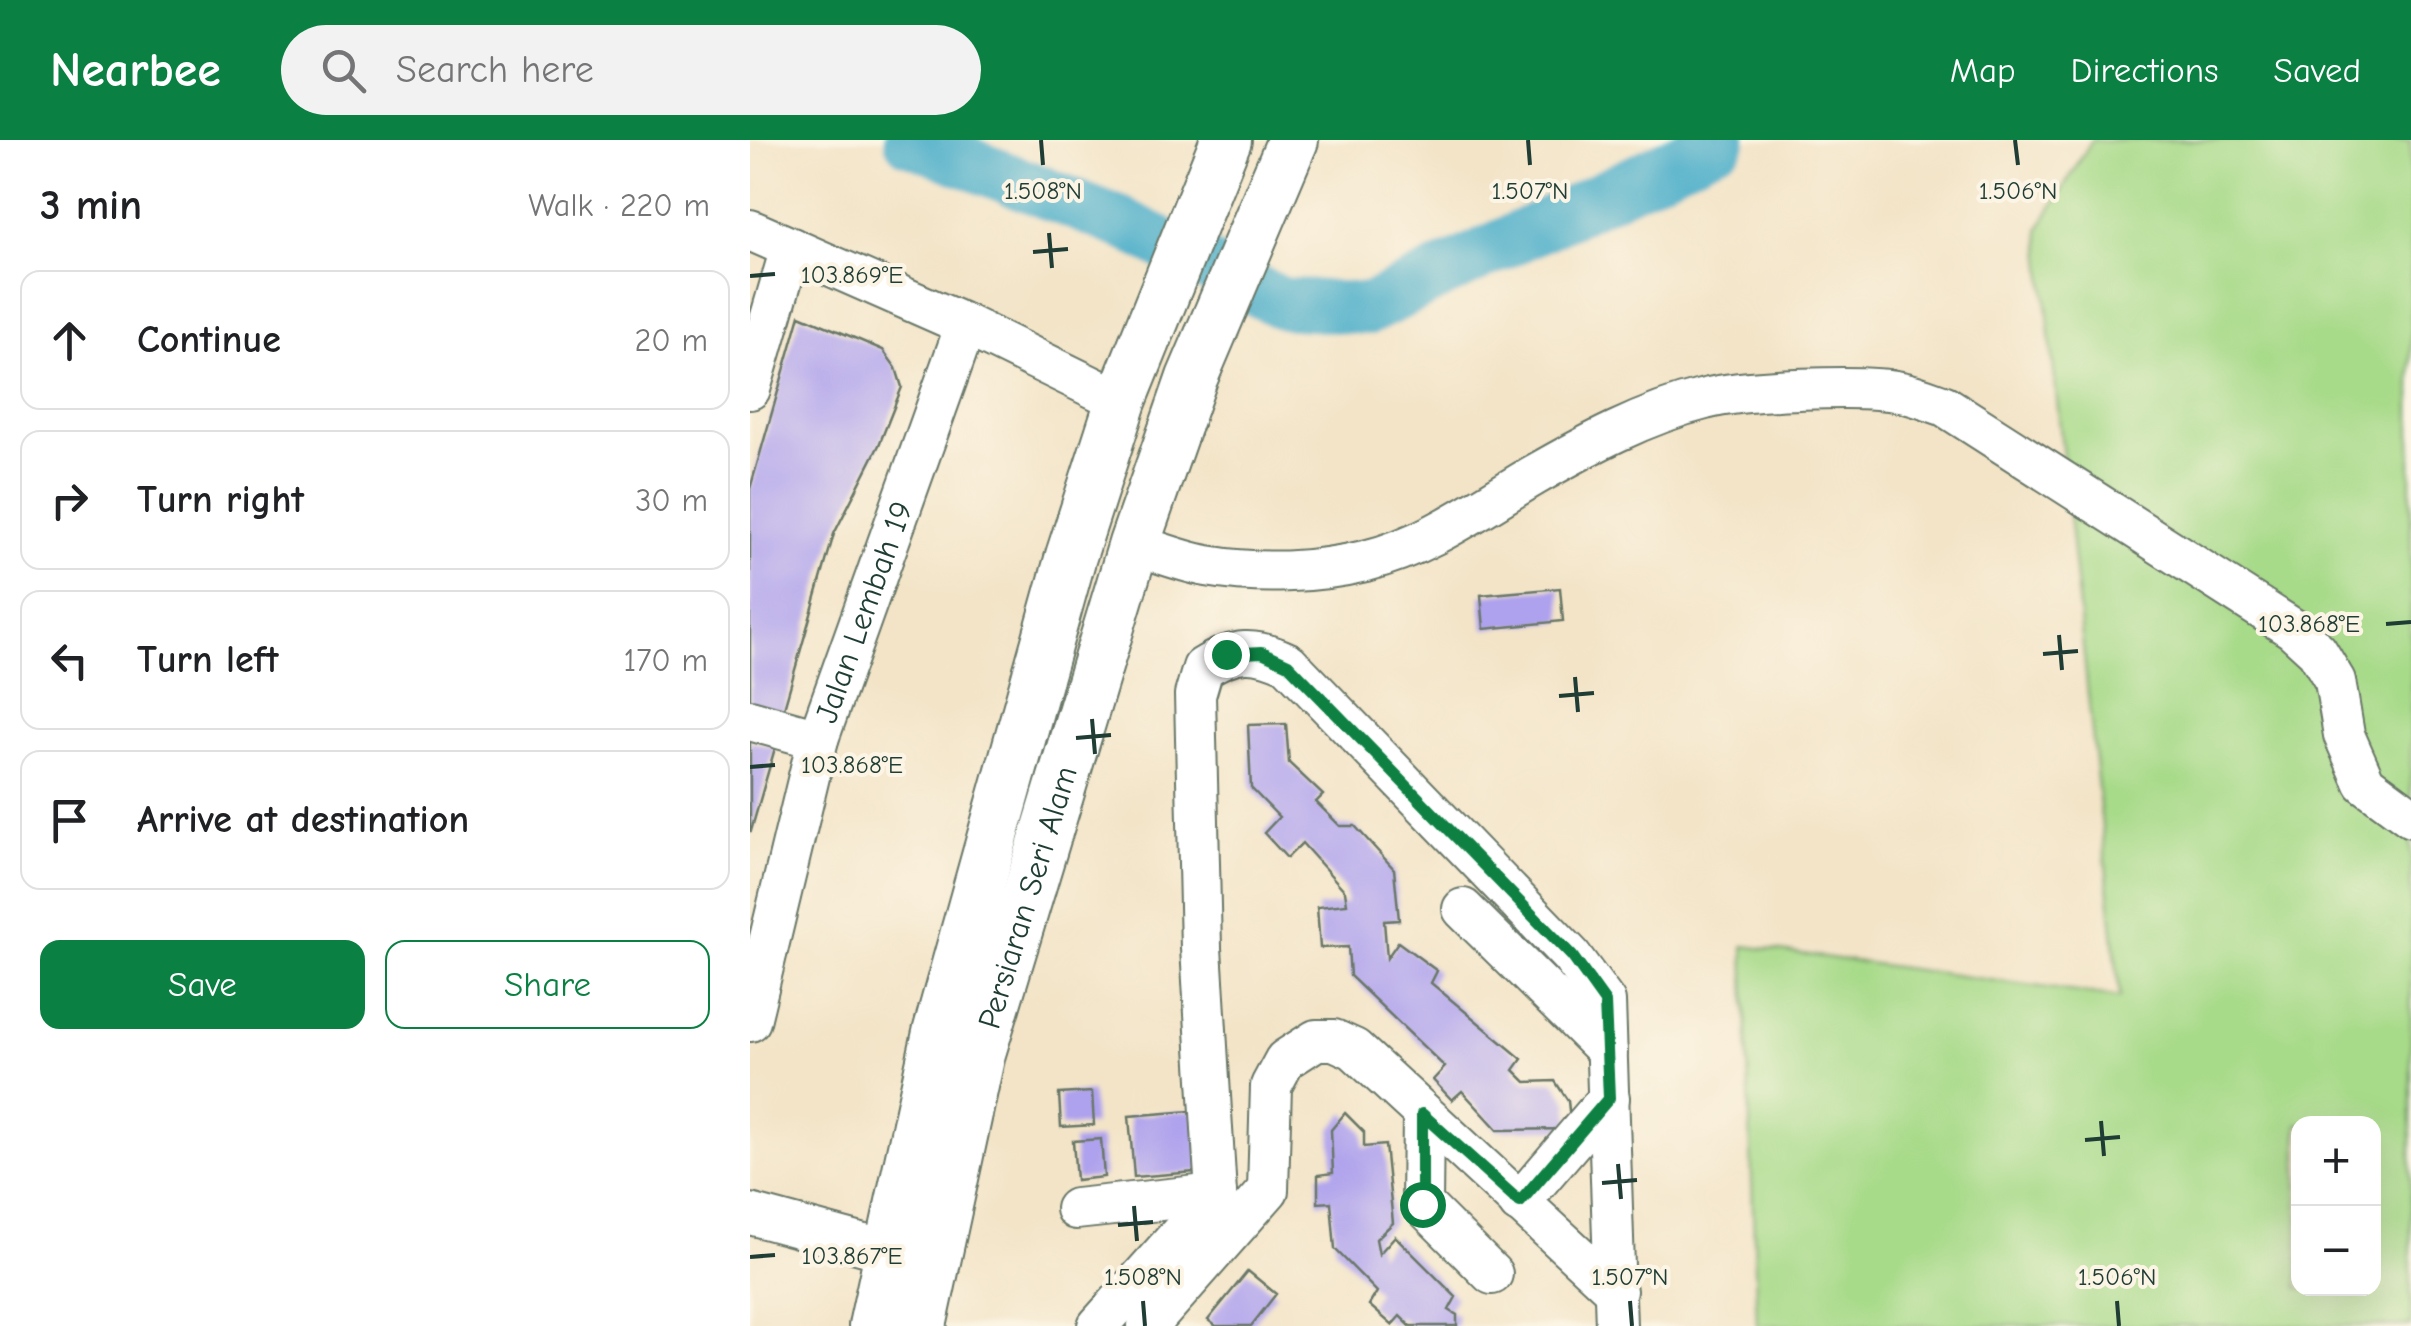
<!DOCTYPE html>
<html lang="en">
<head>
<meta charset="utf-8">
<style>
  :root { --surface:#fff; --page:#f2f2f2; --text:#202124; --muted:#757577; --line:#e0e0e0; --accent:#0b8043 }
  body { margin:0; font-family:"Comic Neue",sans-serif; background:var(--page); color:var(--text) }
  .controls { position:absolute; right:30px; bottom:30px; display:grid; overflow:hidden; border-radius:20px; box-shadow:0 10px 40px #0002 }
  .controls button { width:90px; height:90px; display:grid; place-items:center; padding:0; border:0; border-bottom:2px solid var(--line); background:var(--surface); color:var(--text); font:50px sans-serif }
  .stop { position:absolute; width:30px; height:30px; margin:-22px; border:8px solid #0b8043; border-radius:50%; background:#fff }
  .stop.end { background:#0b8043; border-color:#fff; box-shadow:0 2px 10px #0008 }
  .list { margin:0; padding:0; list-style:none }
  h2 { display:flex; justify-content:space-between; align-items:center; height:130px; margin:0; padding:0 40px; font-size:42px }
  h2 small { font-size:32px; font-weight:400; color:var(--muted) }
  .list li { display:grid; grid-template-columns:65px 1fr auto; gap:30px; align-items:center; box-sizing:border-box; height:140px; margin:0 20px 20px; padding:0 20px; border:2px solid var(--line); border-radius:20px }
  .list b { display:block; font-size:38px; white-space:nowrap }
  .list em { font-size:32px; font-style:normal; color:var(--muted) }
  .actions { display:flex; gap:20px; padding:30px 40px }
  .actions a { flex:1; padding:22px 0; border:2px solid var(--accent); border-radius:20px; text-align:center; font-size:35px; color:var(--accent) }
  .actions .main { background:var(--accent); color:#fff }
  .icon { flex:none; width:55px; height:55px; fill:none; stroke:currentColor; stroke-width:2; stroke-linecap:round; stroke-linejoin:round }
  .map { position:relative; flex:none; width:1661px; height:1186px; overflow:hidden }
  header { display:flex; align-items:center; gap:60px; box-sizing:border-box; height:140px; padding:0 50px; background:var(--accent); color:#fff }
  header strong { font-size:48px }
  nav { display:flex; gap:55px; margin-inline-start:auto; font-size:35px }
  .search { width:700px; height:90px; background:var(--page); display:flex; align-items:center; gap:25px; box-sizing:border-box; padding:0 35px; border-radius:55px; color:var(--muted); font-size:38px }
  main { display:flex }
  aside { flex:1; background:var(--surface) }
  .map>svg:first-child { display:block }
</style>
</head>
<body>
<header>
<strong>Nearbee</strong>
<div class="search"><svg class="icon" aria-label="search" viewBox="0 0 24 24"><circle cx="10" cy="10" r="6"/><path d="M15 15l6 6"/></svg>Search here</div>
<nav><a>Map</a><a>Directions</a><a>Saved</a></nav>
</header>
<main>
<aside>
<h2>3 min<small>Walk · 220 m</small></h2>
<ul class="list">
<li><svg class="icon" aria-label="ahead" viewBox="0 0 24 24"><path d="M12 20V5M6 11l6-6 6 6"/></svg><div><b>Continue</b></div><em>20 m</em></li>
<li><svg class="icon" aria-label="right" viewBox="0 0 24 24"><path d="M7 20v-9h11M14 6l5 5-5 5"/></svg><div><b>Turn right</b></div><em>30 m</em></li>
<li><svg class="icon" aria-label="left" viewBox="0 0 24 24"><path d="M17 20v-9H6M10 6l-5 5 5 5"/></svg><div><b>Turn left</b></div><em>170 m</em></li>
<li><svg class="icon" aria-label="arrive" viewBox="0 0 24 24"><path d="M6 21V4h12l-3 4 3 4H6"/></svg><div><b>Arrive at destination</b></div></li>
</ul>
<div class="actions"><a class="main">Save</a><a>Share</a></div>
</aside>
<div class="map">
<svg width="1661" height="1186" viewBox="0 0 1661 1186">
  <rect width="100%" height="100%" fill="#fcf5e5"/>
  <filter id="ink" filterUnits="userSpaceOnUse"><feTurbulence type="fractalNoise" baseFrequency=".01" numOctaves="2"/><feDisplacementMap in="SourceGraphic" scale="20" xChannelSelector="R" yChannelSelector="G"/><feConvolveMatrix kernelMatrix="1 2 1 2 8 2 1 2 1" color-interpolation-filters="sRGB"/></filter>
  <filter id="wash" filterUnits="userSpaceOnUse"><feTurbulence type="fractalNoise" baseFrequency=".0048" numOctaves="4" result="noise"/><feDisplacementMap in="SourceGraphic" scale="40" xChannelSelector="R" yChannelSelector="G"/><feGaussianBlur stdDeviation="2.25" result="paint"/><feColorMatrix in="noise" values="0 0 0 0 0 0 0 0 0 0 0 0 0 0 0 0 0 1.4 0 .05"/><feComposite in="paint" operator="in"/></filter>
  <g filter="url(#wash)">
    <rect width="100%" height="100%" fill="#f3e4c7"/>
    <path fill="#a7da89" stroke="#638c5e" stroke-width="2.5" fill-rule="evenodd" d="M1342,0H1661V1186H1007L994,806L1370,858L1289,89ZM1548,984H1624V1148H1548Z"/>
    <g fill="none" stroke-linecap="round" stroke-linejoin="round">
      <path stroke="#4aadc9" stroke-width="52" d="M160,0L372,83L531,163L618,169L970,0"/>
    </g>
    <g id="blocks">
      <path fill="#aea1ed" d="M50,175L133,210L146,228L152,247L129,305L84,394L30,582L0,573V349Z
        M810,448L813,481L734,489L731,455Z
        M536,584L539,623L573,655L566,662L590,686H605L644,729L649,780L634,781L637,818L648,802L687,831L681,843L772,919L764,930L776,942L805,941L818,961L821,989L748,990L712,951L702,960L683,940L695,927L600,836L598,807L570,808L567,767L597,764L595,751L552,703L537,718L514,693L529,677L501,648L498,585Z
        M0,601L25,608L1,691H0Z
        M342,952L344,985L311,987L309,954Z
        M452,970L457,1031L384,1037L379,976Z
        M595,973L614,992V1007L635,1005L643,1083L626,1099L629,1114L645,1096L706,1157L699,1170L707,1175V1186H660L650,1176L642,1185L619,1165L627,1152L585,1109L581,1062L568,1063V1035L583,1033L581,990Z
        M351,999L354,1037L326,1040L323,1001Z
        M498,1131L526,1154L501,1186H466L458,1180Z"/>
    </g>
  </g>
  <g filter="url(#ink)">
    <use href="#blocks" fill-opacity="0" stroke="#697767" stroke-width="2.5"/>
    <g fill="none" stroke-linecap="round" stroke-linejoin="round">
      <defs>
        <g id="minor">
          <path d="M0,90L216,185L371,261"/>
          <path d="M0,249L41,108"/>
          <path d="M384,404C408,412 433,422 457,426C508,435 565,433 615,421C677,406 729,368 783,336C837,305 894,274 955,259C992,249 1115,244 1151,252C1166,255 1181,261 1195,266L1543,489L1567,511L1585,541L1594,595L1615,643L1661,677"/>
          <path d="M0,580L68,599"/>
          <path d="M713,769L857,911"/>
          <path id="s1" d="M0,881L68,599L216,185"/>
          <path d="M673,974L672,1064L742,1134"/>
          <path d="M769,1063L859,958"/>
          <path d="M326,1069L466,1054"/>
          <path d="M0,1074L170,1120"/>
          <path d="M348,1186L466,1054L451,808L445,555L453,528C485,508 504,507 538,523L821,816L855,862L866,1186"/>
          <path d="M398,1186L518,1050L521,946L535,920L566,900H584L604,909L866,1151"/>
        </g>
        <g id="major">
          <path d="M124,1186L188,893L321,416L371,261L476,0"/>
          <path id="s2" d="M171,1186L230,913L384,404L442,238L543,0"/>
        </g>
      </defs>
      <use href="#minor" stroke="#697767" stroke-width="44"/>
      <use href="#major" stroke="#697767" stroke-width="54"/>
      <use href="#minor" stroke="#fff" stroke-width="40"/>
      <use href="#major" stroke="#fff" stroke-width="50"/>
    </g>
  </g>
  <g fill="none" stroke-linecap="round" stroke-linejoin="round" filter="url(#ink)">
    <path stroke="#0b8043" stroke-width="12" d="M476,514L512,512L538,524L822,816L855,862L859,958L770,1062L672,974V1064"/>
  </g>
  <path fill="none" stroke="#1f3d34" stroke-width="4" d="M291,0L293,25M778,0L780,25M1265,0L1268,25M299,93L302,128M283,112L318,109M0,136L25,134M1636,484L1661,482M1309,495L1312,530M1293,514L1328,511M825,537L828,572M809,556L844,553M342,579L345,614M326,598L361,595M0,627L25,625M1351,981L1354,1016M1335,1000L1370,997M868,1024L871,1059M852,1043L887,1040M384,1066L387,1101M368,1085L403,1082M0,1117L25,1115M393,1161L395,1186M880,1161L882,1186M1367,1161L1369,1186"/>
  <g text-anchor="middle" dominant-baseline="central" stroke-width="8" stroke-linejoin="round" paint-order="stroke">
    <g font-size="32" fill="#1f3d34" stroke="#fcf5e5">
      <text stroke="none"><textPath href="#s1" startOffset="425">Jalan Lembah 19</textPath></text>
      <text stroke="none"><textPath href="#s2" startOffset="442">Persiaran Seri Alam</textPath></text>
    </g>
  </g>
  <g font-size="25" text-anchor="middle" fill="#1f3d34" stroke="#fcf5e5" stroke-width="8" stroke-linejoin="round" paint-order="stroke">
    <text x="293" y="59">1.508°N</text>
    <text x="780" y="59">1.507°N</text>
    <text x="1268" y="59">1.506°N</text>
    <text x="102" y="143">103.869°E</text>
    <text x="1559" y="492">103.868°E</text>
    <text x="102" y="633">103.868°E</text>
    <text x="102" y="1124">103.867°E</text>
    <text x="393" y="1145">1.508°N</text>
    <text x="880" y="1145">1.507°N</text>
    <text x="1367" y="1145">1.506°N</text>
  </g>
</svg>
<div class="controls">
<button>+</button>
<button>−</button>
</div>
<div class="stop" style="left:672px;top:1064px"></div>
<div class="stop end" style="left:476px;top:514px"></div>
</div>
</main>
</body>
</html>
